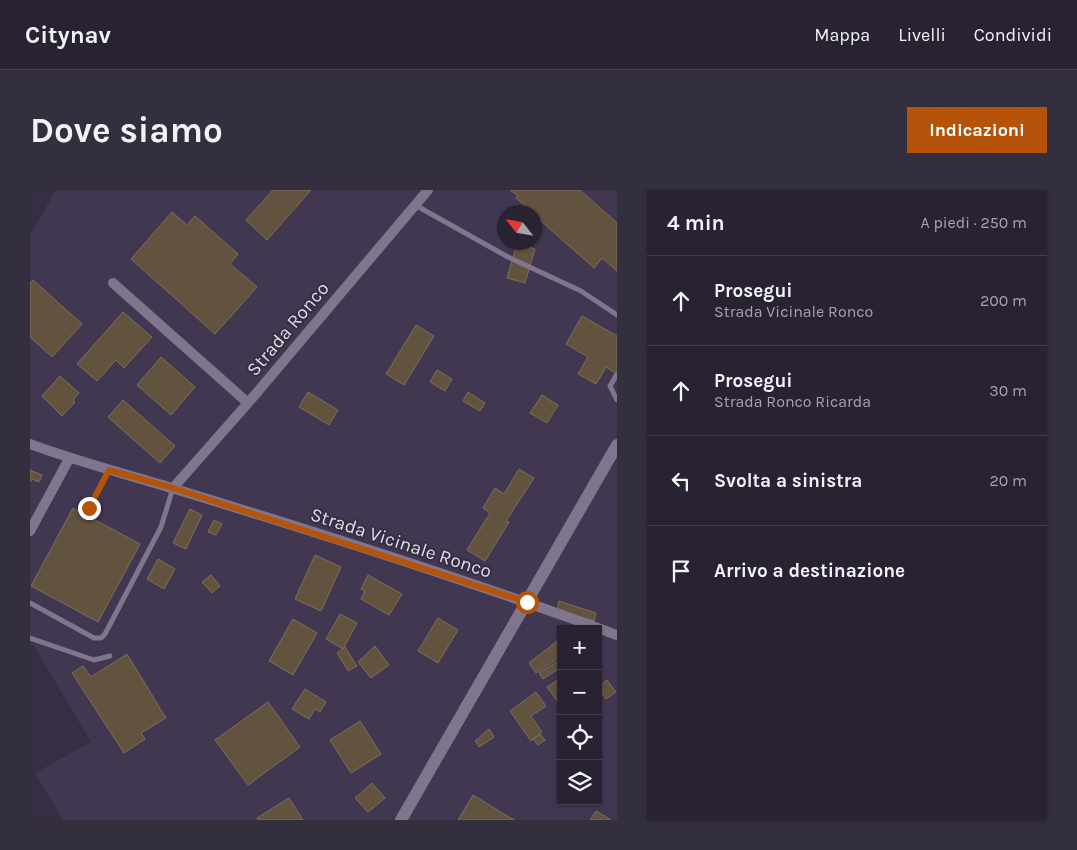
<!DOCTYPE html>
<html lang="it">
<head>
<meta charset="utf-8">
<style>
  :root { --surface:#282232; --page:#342f3e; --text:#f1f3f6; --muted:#a5a4ac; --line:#443f4d; --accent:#b45309 }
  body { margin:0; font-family:Karla,sans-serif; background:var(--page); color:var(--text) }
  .controls { position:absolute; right:15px; bottom:15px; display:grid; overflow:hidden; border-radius:0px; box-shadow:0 1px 4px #0004 }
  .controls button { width:45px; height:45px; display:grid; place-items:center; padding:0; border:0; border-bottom:1px solid var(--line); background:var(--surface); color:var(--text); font:25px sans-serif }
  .compass { position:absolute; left:467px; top:15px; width:45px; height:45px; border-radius:50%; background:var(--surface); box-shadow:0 1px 4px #0004; rotate:301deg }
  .stop { position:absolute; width:15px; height:15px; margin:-11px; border:4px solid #b45309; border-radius:50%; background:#fff }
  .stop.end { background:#b45309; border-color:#fff; box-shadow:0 1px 5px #0008 }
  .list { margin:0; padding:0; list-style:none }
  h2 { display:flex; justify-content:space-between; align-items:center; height:65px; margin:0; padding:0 20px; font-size:21px }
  h2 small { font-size:16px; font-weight:400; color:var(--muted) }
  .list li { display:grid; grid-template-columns:32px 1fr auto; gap:15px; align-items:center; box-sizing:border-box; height:90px; padding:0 20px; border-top:1px solid var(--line) }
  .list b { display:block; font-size:19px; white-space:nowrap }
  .list p { margin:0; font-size:16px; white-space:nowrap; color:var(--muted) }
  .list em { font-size:16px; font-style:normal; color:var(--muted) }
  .icon { flex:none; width:28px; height:28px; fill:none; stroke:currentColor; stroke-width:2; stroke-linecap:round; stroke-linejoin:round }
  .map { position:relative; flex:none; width:587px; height:630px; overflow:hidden; border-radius:0px }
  header { display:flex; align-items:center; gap:30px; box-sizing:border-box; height:70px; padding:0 25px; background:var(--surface); border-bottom:1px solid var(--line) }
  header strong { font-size:24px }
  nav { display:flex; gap:28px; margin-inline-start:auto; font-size:18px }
  .intro { display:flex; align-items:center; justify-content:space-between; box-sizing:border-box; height:120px; padding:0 30px }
  h1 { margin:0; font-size:35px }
  .button { padding:12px 22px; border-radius:0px; background:var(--accent); color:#fff; font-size:18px; font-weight:700 }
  main { display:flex; gap:30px; padding:0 30px }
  aside { flex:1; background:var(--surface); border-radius:0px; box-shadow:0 1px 4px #0004 }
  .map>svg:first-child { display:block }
</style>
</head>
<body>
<header>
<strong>Citynav</strong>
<nav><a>Mappa</a><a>Livelli</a><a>Condividi</a></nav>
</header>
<div class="intro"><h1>Dove siamo</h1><a class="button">Indicazioni</a></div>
<main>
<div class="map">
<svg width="587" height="630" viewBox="0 0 587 630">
  <rect width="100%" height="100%" fill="#362e42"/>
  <path fill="#413751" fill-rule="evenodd" d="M26,0H587V630H33L5,583L61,552L3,455L0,454V45ZM474,22H504V52H474ZM531,439H568V611H531Z"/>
  <path fill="#62533f" stroke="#7e6e5a" d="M243,0H281L237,50L216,30Z
    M480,0H550L587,33V81L572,68L564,78L504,25V22H502L486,8L488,6Z
    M142,22L157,35L165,26L208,64L200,74L227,97L185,144L101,69Z
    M487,54L505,59L495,93L477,88Z
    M3,90L52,134L22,167L0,147V93Z
    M93,122L122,147L94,178L86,170L67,191L47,174Z
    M552,126L587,146V184L576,177L566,194L548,184L558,167L536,154Z
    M386,135L404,146L374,195L356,184Z
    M131,167L165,197L141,225L107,195Z
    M407,180L422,189L415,201L400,192Z
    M30,186L49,203L43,210L45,212L32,226L12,206Z
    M278,202L308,220L299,235L269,217Z
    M438,202L455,213L450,221L433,211Z
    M512,205L528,215L517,233L500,223Z
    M93,210L145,256L130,273L78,227Z
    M489,279L504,288L476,331L479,332L455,371L437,360L460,323L453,318L465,298L474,304Z
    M0,280L12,285L9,292L2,289L0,292Z
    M43,318L110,354L68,432L1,396Z
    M160,319L172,325L156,359L143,353Z
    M184,330L192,334L186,345L178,342Z
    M285,365L311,377L291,421L265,409Z
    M128,369L145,379L134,399L117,389Z
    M181,385L190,396L182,403L172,392Z
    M338,385L372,404L359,425L331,409L335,401L331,399Z
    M529,411L566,423L564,431L527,420Z
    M310,424L327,433L313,459L296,449Z
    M408,428L428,440L408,473L388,461Z
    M263,429L287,443L263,485L239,471Z
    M531,448V466L506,483L499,473Z
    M345,456L359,475L341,488L328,472Z
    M315,457L327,476L318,481L307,463Z
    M97,464L136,528L111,543L115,549L94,563L42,483L53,476L61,487Z
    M531,469V477L513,489L509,483Z
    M531,488V516L517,497Z
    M577,490L586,502L576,509L568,497Z
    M275,499L296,512L290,522L285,519L279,529L262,519Z
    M506,502L516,516L501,526L512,542L501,551L480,521Z
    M238,512L270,557L218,595L185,550Z
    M330,531L351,564L321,583L300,550Z
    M459,539L464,547L449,557L445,551Z
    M510,544L515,550L508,555L503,549Z
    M342,593L355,608L338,622L325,608Z
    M443,605L484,630H428Z
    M259,608L273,630H228L227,628Z
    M566,621L581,630H560Z"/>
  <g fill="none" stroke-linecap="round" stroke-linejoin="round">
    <path stroke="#7f768d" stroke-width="5" d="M385,15L478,67L551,101L587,125
      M587,184L580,196L587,210
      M59,317L79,280
      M0,413L64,448H71L75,444L131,337L143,298
      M0,448L64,470L80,466"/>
    <path stroke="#7f768d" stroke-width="10" d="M83,93L218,213
      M0,254C48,272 96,284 145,299C293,344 441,391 587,445
      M143,298L218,213L398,0
      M0,341L39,269"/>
    <path stroke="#7f768d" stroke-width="12" d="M371,630L587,255"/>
  </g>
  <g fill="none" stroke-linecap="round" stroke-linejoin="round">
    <path stroke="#b45309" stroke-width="6" d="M59,318L79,280L143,298L497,412"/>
  </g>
  <g text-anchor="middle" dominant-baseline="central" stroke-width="4" stroke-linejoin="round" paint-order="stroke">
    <g font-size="19" fill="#dfdbe7" stroke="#362e42">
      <text transform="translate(258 139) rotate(-50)">Strada Ronco</text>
      <text transform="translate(371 353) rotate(18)">Strada Vicinale Ronco</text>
    </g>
  </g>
</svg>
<div class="controls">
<button>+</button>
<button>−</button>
<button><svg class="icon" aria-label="locate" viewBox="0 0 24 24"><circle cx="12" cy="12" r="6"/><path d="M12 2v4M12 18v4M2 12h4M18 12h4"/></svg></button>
<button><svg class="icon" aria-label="layers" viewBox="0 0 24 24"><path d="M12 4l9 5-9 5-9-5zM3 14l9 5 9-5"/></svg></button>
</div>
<svg class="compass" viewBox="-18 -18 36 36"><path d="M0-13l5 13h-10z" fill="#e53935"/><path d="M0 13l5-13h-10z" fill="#a5a4ac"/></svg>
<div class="stop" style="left:497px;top:412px"></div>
<div class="stop end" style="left:59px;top:318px"></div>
</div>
<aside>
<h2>4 min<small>A piedi · 250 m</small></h2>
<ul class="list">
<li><svg class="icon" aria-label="ahead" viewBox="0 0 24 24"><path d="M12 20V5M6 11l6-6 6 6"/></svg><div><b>Prosegui</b><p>Strada Vicinale Ronco</p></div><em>200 m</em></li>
<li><svg class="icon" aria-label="ahead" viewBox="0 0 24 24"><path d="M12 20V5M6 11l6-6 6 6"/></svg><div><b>Prosegui</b><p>Strada Ronco Ricarda</p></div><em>30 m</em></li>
<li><svg class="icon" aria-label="left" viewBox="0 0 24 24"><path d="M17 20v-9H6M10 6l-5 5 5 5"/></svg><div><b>Svolta a sinistra</b></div><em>20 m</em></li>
<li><svg class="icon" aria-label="arrive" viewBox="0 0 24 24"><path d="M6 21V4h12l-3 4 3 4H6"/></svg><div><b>Arrivo a destinazione</b></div></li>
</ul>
</aside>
</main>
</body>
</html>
